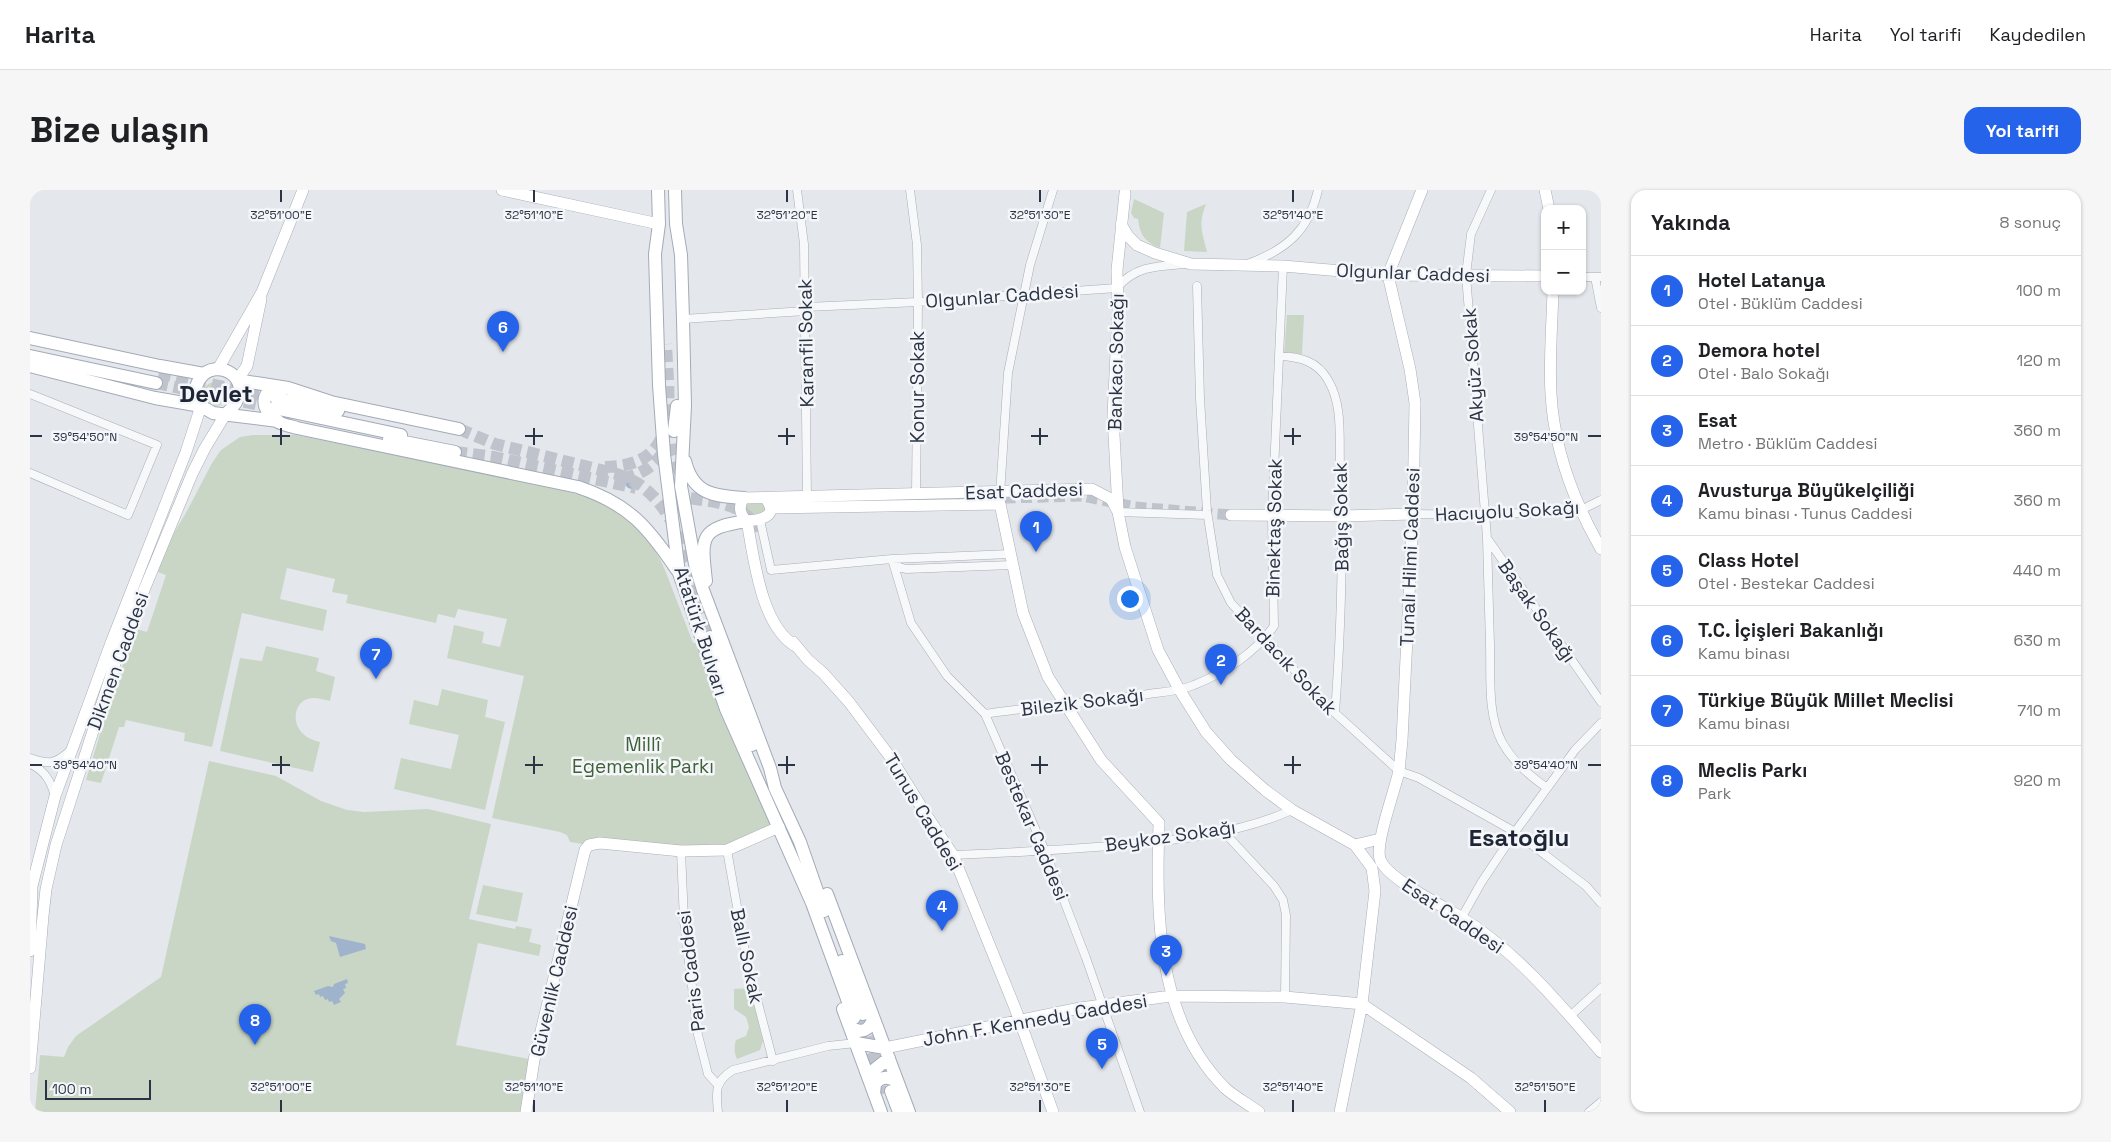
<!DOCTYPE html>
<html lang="tr">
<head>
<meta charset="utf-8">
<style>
  :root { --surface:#fff; --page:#f6f6f6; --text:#202124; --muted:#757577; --line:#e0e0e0; --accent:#2563eb }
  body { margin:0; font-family:"Space Grotesk",sans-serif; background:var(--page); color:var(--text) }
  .controls { position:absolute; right:15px; top:15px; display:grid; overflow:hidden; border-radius:10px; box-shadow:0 1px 4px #0004 }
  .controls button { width:45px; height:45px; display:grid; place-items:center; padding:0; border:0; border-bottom:1px solid var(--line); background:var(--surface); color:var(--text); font:25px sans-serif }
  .scale { position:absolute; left:15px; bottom:12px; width:106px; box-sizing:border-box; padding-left:5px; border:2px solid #2b3445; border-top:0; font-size:14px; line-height:18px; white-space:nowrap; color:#2b3445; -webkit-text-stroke:4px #f4f6f9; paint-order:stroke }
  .you { position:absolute; left:1099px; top:408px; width:18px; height:18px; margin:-12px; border:4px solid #fff; border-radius:50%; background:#1a73e8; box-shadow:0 0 0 8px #1a73e833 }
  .badge { display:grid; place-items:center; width:32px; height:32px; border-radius:50%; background:var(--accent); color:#fff; font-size:16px; font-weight:700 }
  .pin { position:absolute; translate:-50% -41px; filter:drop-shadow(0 1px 2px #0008) }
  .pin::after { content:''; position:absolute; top:26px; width:18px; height:15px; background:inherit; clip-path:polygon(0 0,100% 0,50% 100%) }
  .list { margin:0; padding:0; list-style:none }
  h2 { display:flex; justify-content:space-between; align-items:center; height:65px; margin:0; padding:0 20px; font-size:21px }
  h2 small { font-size:16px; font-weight:400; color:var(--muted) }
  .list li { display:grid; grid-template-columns:32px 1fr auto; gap:15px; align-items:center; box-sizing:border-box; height:70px; padding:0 20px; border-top:1px solid var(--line) }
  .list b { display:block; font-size:19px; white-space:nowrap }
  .list p { margin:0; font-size:16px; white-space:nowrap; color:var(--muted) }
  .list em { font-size:16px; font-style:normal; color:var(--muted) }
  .map { position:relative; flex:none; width:1571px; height:922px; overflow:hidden; border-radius:15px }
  header { display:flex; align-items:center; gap:30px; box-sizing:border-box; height:70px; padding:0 25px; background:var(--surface); border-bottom:1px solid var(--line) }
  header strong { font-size:24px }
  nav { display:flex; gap:28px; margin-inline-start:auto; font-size:18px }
  .intro { display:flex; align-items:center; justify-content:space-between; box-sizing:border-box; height:120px; padding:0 30px }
  h1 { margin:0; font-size:35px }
  .button { padding:12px 22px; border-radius:15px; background:var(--accent); color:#fff; font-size:18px; font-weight:700 }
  main { display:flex; gap:30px; padding:0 30px }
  aside { flex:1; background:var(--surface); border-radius:15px; box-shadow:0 1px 4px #0004 }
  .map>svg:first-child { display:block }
</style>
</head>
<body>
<header>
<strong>Harita</strong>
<nav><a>Harita</a><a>Yol tarifi</a><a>Kaydedilen</a></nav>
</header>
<div class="intro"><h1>Bize ulaşın</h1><a class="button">Yol tarifi</a></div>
<main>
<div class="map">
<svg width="1571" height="922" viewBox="0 0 1571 922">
  <rect width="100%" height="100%" fill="#e4e7ec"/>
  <path fill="#c9d6c5" d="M1104,9L1134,23L1130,58C1115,52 1110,45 1108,29L1104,28L1101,23Z
    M1176,14C1168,34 1172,42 1177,62L1154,61L1157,22Z
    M1257,125H1274L1272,164L1254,163Z
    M173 204a12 12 0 1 1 24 0a12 12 0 1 1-24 0Z
    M223,245H266L485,289L564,308L601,332L613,342L630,369L637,385L663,453H666L749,637L697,660L559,655L540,652L537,645L530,642L462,628L494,486L417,468L424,435L454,442L452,453L470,457L477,429L428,419L425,428L408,424L406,433L316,413L318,405L302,402L305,389L257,378L250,409L297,420L293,441L212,423L182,557L154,551L155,543L96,530L94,537H89L71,593L56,590L83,501L106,439L117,442L136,385L122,380L157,321L182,273L191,260L210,247Z
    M714,308H731L741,318L717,331Z
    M236,456L289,468L286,481L305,487L300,511C295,510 289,508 284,508C261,507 256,545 290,552L283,582L190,561L210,468L232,471Z
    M412,499L458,510L455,527L475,532L455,620L364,599L371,568L421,579L429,545L379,534L384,510L408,516Z
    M179,571L246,586L291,611L317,620L334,622L398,619L461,634L439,729L485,739L486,736L502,739L499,752L511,755L509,766L448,753L426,855L499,869L490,922H5L10,865L34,867L38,857L46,846L131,787Z
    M453,695L493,703L487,732L446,724Z
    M720,798L733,851L730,860L707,869C704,863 704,856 706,850L716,846L719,837L716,827L704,819V799Z"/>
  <path fill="#9fb4cc" d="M595 292a7 7 0 1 1 14 0a7 7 0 1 1-14 0Z
    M299,746L335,754L336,759L310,767L306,753L301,751Z
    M317,789L318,793L315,794L316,798L313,799L315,803L309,809L311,812L304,815L302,811L299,812L298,809L295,810L293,806L290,807L289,804L286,805L284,801L298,796L303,797L304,794Z"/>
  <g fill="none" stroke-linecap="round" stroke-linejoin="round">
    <path stroke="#bfc3cb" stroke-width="11" stroke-dasharray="11 5.5" stroke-linecap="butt" d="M892,310L1053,306L1105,317L1201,325"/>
    <path stroke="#bfc3cb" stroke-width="12" stroke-dasharray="12 6" stroke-linecap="butt" d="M129,183L246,208
      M126,193L244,218
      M639,236C640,256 642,273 655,290
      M429,239L465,254L587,284C596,288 606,291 614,298C656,331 664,399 680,447
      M425,262L464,267L606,298
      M575,277C653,276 638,210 636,154
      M593,288C613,285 628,273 637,256
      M643,305C671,312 718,309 727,342
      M834,829L854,882
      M831,847L853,904"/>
    <defs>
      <path id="street" d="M767,0L774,54L777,307
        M880,0L887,55L888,112L886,304
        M1461,0L1441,44L1436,85L1457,348L1571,512
        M1220,73C1257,59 1279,40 1288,0
        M1552,87H1571
        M1565,87L1571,118
        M1167,96L1170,209L1177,321L1187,385L1201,413L1305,523L1369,581L1389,588L1485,642L1556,696L1571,713
        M776,117L888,112L1087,98C1105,76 1127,76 1154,74
        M653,129L776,121
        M1250,166C1270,167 1287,171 1298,190C1313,215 1309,247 1310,276C1314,359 1311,441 1305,523
        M0,204L127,255L98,325L0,283
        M970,304L978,183L1000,75L1023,0
        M1088,322L1177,325
        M1383,324L1454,325L1551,320L1571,310
        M730,330L741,380L862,369L980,364
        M1457,348C1458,384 1459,419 1460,455C1461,486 1457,524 1472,552C1483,572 1499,585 1517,598
        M862,369L881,433L917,486L955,524L1015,661L1056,768L1110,922
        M864,371L869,377L876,379L982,375
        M955,524C1007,516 1060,513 1112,505C1129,502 1148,502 1164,495C1194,483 1225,463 1244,436L1242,326L1253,76
        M0,568C20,575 25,574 41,560
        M0,574C15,580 21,592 25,606
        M1193,641L1244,696L1253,710L1256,725L1255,807
        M697,660L716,767L743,871
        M651,661L654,731L668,845L678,884L688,895
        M923,665C976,663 1028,660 1080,656C1141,651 1206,645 1262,620
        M1432,727L1451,693L1485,642L1545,560L1571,533
        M1539,827L1571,798
        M688,922C686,902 684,892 703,880L798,856L826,853
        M1559,922L1571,912"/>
      <path id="secondary" d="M472,0L629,34
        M1392,0L1358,85L1380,179L1385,213L1383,324L1372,550C1371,560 1370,571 1369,581C1365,600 1345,653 1350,669C1356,688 1411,715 1429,726C1485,760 1529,813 1571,862
        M1515,0L1519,19
        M1091,34L1098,46L1107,55L1125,63L1161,74L1253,76L1358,85L1515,86
        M1523,101C1522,136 1519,170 1521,204C1524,259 1544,312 1571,359
        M188,179L232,102L273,0
        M207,190L217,176L231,109
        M741,318L970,314L993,423L1018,487L1071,570L1129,633C1126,724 1126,829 1195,898C1205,907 1218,914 1229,922
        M1088,320L1083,226L1088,121L1087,80L1095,3
        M1201,325L1313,326L1383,324
        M717,331C728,330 748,327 738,312
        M763,452L778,470L793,483L819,512L861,568L897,626L923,665L985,818L1023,922
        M767,457C731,437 724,369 717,331C710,325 708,316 714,308L1062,299L1081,309L1088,322L1095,357L1128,460L1149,499L1176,542L1201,570L1235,600L1262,620L1325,655L1342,678L1345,701L1332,814L1310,922
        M1325,655L1350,649
        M0,761L2,696L25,606L81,453L156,262L171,216
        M855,858L1050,818L1141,806L1255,807L1322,813L1332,814L1441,888L1480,922
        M0,878L13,726L16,699L26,655L90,458L162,284L175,258L195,225
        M496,922L504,870L555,660L559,655L570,653L651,661L697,660L749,637"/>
      <path id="primary" d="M628,0L629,34L625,64L629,195L634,264L649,383L696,519L782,713L824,828
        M645,0L646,34L651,65L653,129L655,216L651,296L665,374L673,400L740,578L745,598L770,652L794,721
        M0,148L130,176L174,184
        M0,166L126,193
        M0,176L125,208L171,216L183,223L248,231
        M207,190L258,198L301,212L429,239
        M258,198C253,198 247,197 242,200C227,207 237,226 248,232C254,235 261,236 267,238L548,297C599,314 618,337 647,380
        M246,208L308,221
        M171,216C166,208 163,200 169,190C185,163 234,191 195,225
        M244,218L371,245
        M644,241L647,216
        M359,249L425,262
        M655,271C663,304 683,306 714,308
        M676,391C671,347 669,338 717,331
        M680,447L722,555
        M797,704L879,922
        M812,771L833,824
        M813,819L851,922
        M820,837C831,844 840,841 843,828
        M826,853L855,858
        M840,892L844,880L859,868
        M861,901L869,922
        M844,903L845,894C851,886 860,886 867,892"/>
    </defs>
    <use href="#street" stroke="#a9aeb7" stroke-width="9"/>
    <use href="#secondary" stroke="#a9aeb7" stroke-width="12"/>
    <use href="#primary" stroke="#a3abb8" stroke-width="14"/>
    <use href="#street" stroke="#f7f8fa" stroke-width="8"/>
    <use href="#secondary" stroke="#fff" stroke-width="11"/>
    <use href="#primary" stroke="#fff" stroke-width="12"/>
  </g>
  <path fill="none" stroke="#2b3445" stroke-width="2" d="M251,0V12M504,0V12M757,0V12M1010,0V12M1263,0V12M251,238V255M504,238V255M757,238V255M1010,238V255M1263,238V255M0,246H12M242,246H260M495,246H513M748,246H765M1001,246H1018M1254,246H1271M1558,246H1571M251,566V584M504,566V584M757,566V584M1010,566V584M1263,566V584M0,575H12M242,575H260M495,575H513M748,575H765M1001,575H1018M1254,575H1271M1558,575H1571M251,910V922M504,910V922M757,910V922M1010,910V922M1263,910V922M1515,910V922"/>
  <g text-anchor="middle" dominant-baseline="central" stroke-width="5" stroke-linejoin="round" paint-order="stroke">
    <g font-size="19" fill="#2b3445" stroke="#f4f6f9">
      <text transform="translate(1383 83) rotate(2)">Olgunlar Caddesi</text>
      <text transform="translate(972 106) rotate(-4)">Olgunlar Caddesi</text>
      <text transform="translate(776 153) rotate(-91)">Karanfil Sokak</text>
      <text transform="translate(1086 172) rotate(-89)">Bankacı Sokağı</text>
      <text transform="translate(1443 175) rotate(-94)">Akyüz Sokak</text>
      <text transform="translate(887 197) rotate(-90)">Konur Sokak</text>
      <text transform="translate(994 301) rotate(-2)">Esat Caddesi</text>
      <text transform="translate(1477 321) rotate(-3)">Hacıyolu Sokağı</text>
      <text transform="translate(1311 327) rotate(-91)">Bağış Sokak</text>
      <text transform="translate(1244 338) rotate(-89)">Binektaş Sokak</text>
      <text transform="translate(1380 367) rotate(-88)">Tunalı Hilmi Caddesi</text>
      <text transform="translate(1507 421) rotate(55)">Başak Sokağı</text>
      <text transform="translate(671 441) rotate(72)">Atatürk Bulvarı</text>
      <text transform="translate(88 471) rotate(-70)">Dikmen Caddesi</text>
      <text transform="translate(1256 471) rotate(47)">Bardacık Sokak</text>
      <text transform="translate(1052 512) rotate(-7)">Bilezik Sokağı</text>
      <text transform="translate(893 622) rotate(59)">Tunus Caddesi</text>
      <text transform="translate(1002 636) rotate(67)">Bestekar Caddesi</text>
      <text transform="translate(1140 646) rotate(-8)">Beykoz Sokağı</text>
      <text transform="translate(1423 726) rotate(34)">Esat Caddesi</text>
      <text transform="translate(717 766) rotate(78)">Ballı Sokak</text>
      <text transform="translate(661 781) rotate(-97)">Paris Caddesi</text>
      <text transform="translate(524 791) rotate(-77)">Güvenlik Caddesi</text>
      <text transform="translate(1005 830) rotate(-10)">John F. Kennedy Caddesi</text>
    </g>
    <g font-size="19" fill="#3f6138" stroke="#f4f6f9">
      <text x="613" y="554">Millî<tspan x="613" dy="22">Egemenlik Parkı</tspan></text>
    </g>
    <g font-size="24" font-weight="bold" fill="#1d2536" stroke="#f4f6f9">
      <text x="186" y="203">Devlet</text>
      <text x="1489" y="647">Esatoğlu</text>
    </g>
  </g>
  <g font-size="12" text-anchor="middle" fill="#2b3445" stroke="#f4f6f9" stroke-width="5" stroke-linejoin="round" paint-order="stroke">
    <text x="251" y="29">32°51'00"E</text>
    <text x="504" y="29">32°51'10"E</text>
    <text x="757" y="29">32°51'20"E</text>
    <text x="1010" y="29">32°51'30"E</text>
    <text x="1263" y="29">32°51'40"E</text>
    <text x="55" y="251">39°54'50"N</text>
    <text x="1516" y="251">39°54'50"N</text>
    <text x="55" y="579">39°54'40"N</text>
    <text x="1516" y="579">39°54'40"N</text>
    <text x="251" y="901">32°51'00"E</text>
    <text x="504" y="901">32°51'10"E</text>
    <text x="757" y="901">32°51'20"E</text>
    <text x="1010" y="901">32°51'30"E</text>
    <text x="1263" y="901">32°51'40"E</text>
    <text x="1515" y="901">32°51'50"E</text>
  </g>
</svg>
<div class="controls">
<button>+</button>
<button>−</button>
</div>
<div class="scale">100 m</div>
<div class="you"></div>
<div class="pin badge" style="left:1006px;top:362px">1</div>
<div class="pin badge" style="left:1191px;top:495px">2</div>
<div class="pin badge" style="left:1136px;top:786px">3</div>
<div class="pin badge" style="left:912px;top:741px">4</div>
<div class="pin badge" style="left:1072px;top:879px">5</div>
<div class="pin badge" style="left:473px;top:162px">6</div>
<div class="pin badge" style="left:346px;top:489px">7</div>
<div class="pin badge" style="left:225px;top:855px">8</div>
</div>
<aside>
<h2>Yakında<small>8 sonuç</small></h2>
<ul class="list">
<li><span class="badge">1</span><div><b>Hotel Latanya</b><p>Otel · Büklüm Caddesi</p></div><em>100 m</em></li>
<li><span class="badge">2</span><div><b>Demora hotel</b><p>Otel · Balo Sokağı</p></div><em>120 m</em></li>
<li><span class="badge">3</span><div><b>Esat</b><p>Metro · Büklüm Caddesi</p></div><em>360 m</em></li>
<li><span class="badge">4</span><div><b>Avusturya Büyükelçiliği</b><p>Kamu binası · Tunus Caddesi</p></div><em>360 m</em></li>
<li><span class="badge">5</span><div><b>Class Hotel</b><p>Otel · Bestekar Caddesi</p></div><em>440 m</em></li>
<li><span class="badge">6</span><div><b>T.C. İçişleri Bakanlığı</b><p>Kamu binası</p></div><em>630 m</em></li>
<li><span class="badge">7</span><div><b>Türkiye Büyük Millet Meclisi</b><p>Kamu binası</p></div><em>710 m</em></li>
<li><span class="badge">8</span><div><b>Meclis Parkı</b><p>Park</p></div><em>920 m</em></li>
</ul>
</aside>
</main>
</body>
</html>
